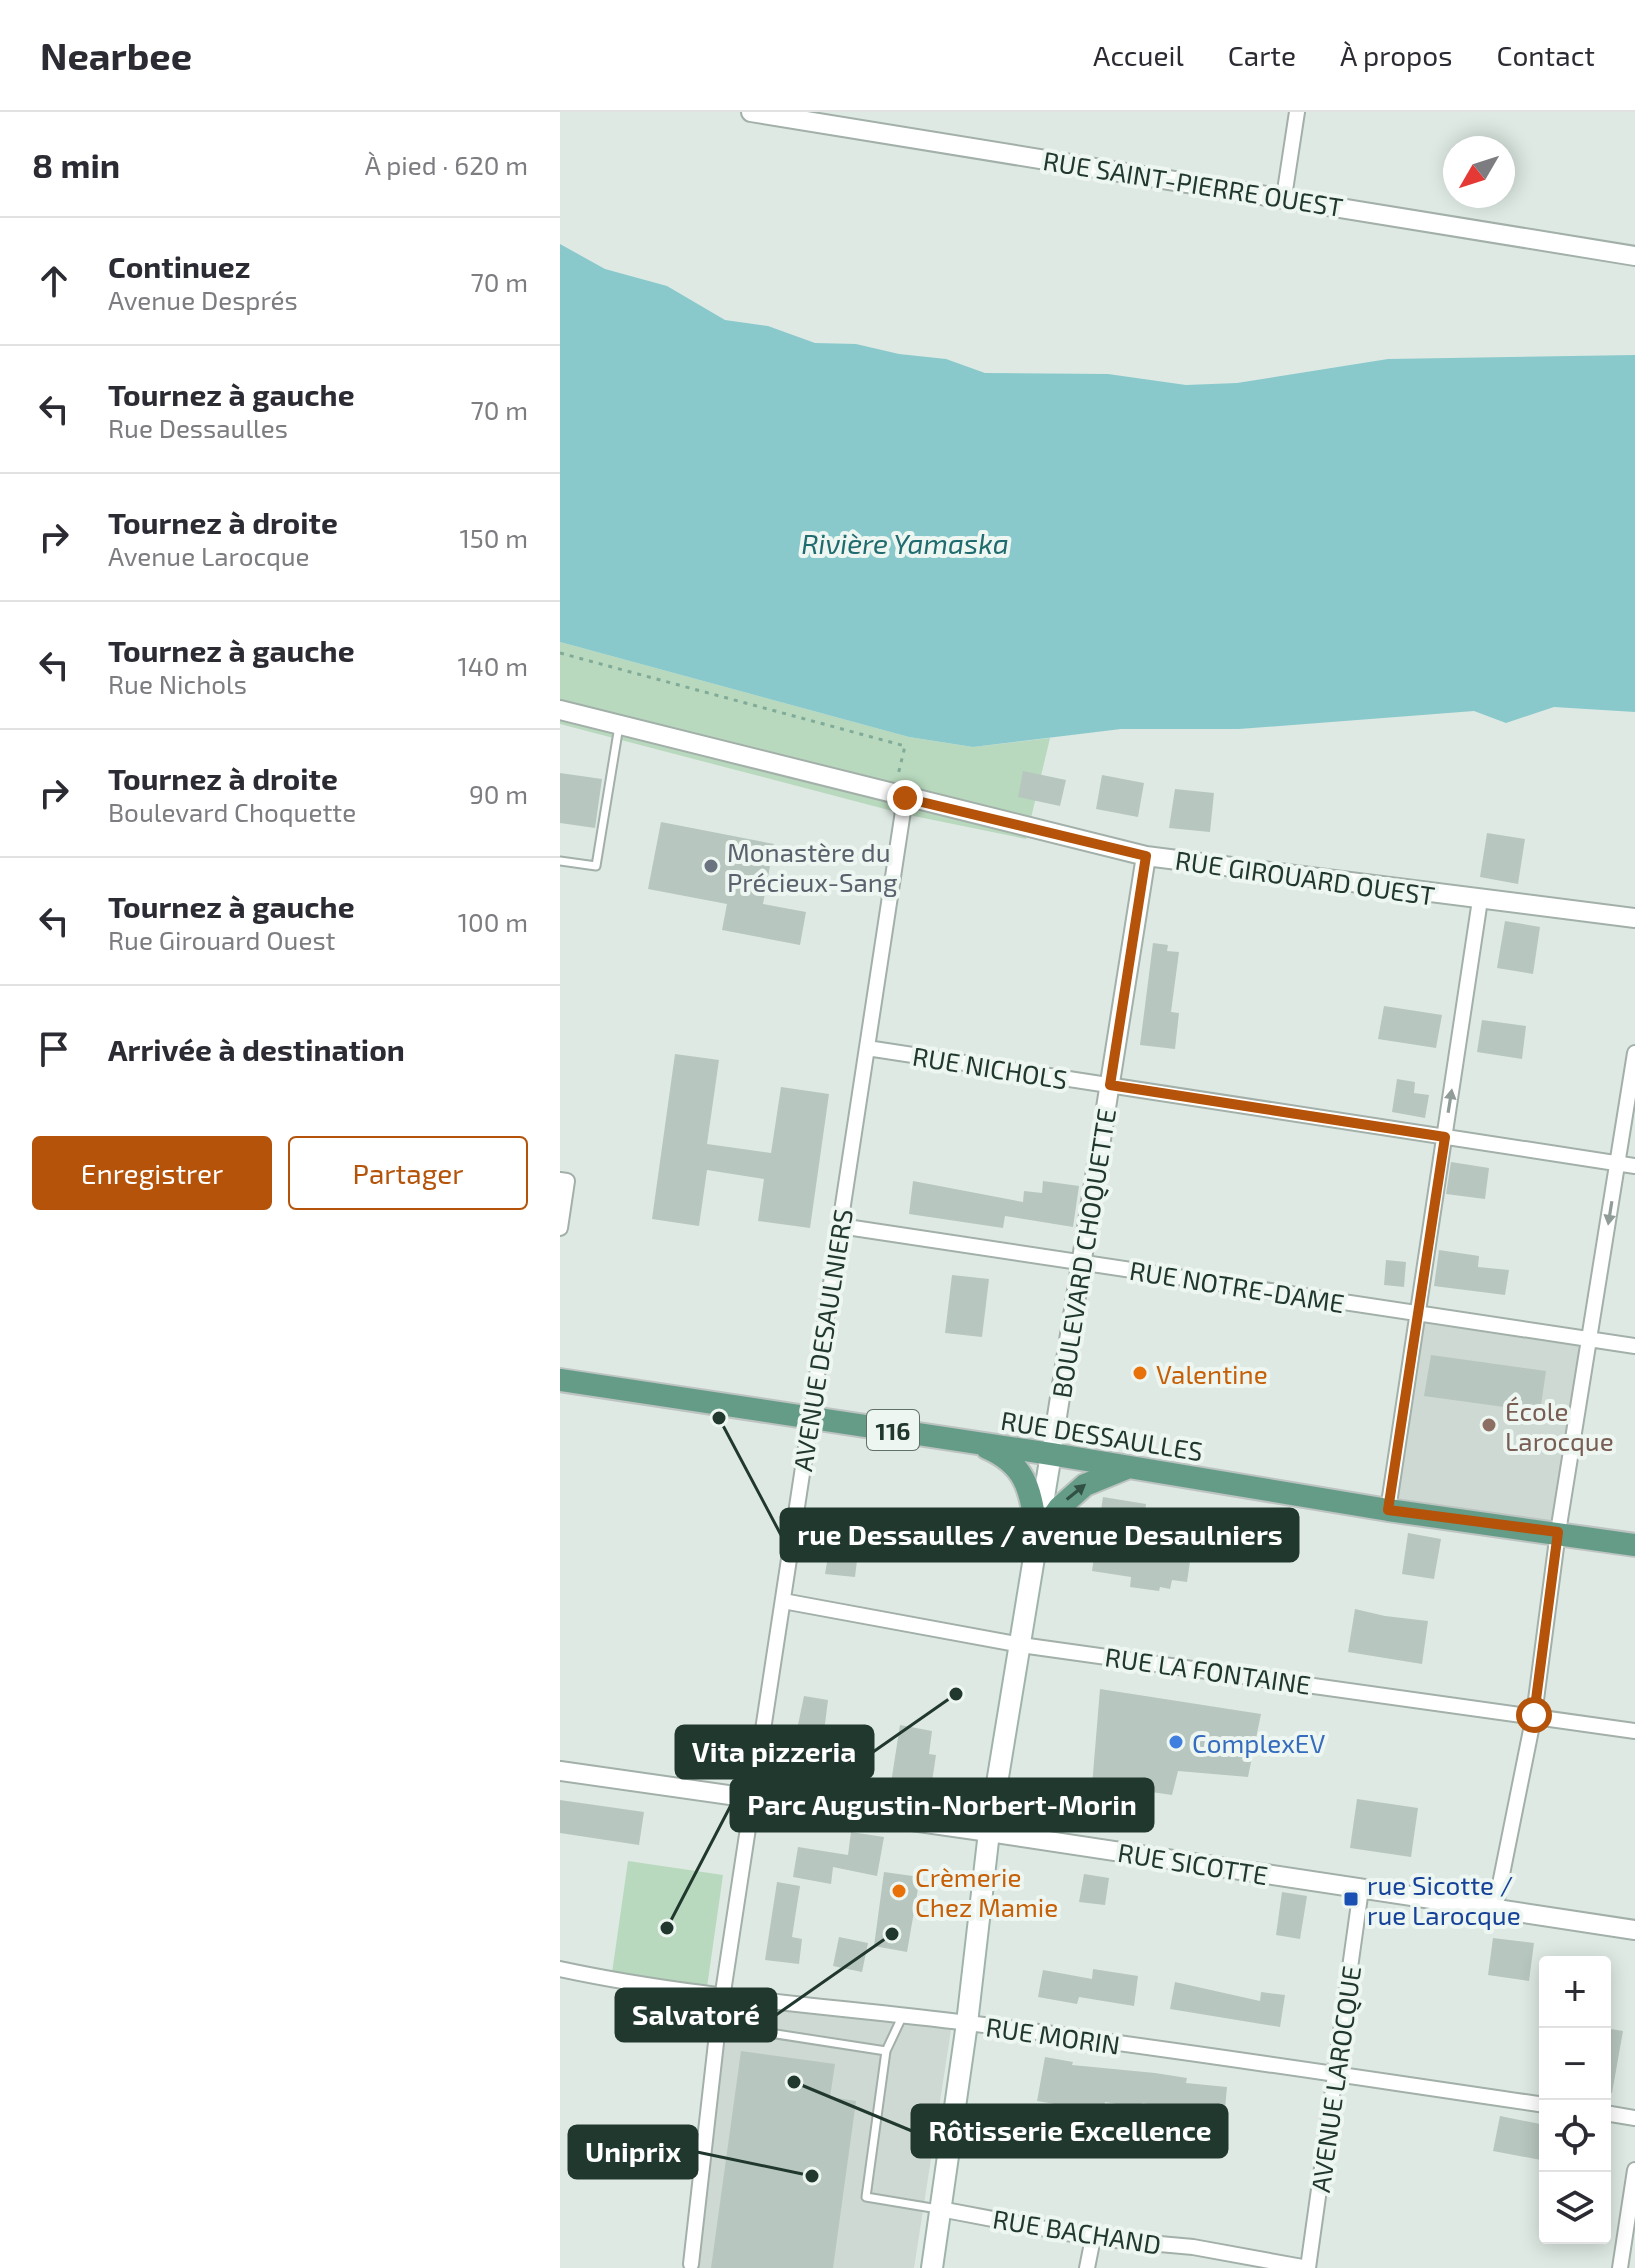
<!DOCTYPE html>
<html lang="fr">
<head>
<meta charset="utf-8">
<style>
  :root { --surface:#fff; --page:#f2f2f3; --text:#2b2b33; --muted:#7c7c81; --line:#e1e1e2; --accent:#b45309 }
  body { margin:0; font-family:"Exo 2",sans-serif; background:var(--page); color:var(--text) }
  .controls { position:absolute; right:24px; bottom:24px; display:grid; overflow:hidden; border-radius:8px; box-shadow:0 4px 20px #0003 }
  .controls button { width:72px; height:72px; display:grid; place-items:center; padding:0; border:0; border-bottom:2px solid var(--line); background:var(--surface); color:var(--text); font:40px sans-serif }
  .compass { position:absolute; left:883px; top:24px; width:72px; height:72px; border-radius:50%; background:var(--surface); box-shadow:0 4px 20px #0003; rotate:231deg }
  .stop { position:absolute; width:24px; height:24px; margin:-18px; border:6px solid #b45309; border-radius:50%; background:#fff }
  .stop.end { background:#b45309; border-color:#fff; box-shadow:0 2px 8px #0008 }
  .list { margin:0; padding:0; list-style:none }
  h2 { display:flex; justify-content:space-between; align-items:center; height:104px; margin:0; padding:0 32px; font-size:34px }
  h2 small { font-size:26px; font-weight:400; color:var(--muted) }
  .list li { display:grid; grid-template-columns:52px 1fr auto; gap:24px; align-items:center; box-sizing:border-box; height:128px; padding:0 32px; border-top:2px solid var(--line) }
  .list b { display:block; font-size:30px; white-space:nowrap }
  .list p { margin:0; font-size:26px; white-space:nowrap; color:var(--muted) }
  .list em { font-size:26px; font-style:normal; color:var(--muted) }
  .actions { display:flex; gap:16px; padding:24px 32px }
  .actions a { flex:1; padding:18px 0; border:2px solid var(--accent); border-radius:8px; text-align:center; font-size:28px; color:var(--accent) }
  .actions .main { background:var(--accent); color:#fff }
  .icon { flex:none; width:44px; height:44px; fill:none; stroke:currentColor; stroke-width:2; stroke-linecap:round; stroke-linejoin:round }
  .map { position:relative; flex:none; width:1075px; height:2156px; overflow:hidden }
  header { display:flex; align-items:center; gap:48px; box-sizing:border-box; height:112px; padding:0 40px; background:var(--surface); border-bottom:2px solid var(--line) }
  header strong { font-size:38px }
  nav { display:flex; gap:44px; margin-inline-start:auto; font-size:28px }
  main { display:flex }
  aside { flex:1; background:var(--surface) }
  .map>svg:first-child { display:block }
</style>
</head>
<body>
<header>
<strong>Nearbee</strong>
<nav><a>Accueil</a><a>Carte</a><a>À propos</a><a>Contact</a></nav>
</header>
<main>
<aside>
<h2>8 min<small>À pied · 620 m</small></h2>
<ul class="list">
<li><svg class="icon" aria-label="ahead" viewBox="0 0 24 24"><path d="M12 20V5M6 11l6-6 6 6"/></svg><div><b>Continuez</b><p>Avenue Després</p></div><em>70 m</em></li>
<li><svg class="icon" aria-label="left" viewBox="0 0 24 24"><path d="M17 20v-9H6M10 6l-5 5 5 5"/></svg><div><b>Tournez à gauche</b><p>Rue Dessaulles</p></div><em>70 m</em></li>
<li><svg class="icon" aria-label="right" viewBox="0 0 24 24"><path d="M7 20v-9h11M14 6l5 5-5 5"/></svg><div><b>Tournez à droite</b><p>Avenue Larocque</p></div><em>150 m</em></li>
<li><svg class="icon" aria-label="left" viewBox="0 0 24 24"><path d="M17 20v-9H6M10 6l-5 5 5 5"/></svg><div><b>Tournez à gauche</b><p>Rue Nichols</p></div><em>140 m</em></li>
<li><svg class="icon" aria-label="right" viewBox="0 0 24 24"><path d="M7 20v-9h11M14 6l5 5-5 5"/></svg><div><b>Tournez à droite</b><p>Boulevard Choquette</p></div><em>90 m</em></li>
<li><svg class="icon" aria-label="left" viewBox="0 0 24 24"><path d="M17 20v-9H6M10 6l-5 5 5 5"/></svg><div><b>Tournez à gauche</b><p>Rue Girouard Ouest</p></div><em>100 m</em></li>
<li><svg class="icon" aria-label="arrive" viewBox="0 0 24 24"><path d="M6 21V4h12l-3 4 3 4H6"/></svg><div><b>Arrivée à destination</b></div></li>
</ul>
<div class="actions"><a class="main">Enregistrer</a><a>Partager</a></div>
</aside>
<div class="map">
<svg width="1075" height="2156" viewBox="0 0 1075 2156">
  <rect width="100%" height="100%" fill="#dee9e3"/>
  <path fill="#cdd9d2" d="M858,1201L1030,1227L998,1420L828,1398Z
    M163,1884L392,1912L354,2156H132Z"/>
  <path fill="#b8d9bd" d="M0,530L349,625L413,635L490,626L466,727L344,702L0,612Z
    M68,1749L163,1763L146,1882L51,1868Z"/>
  <path fill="#89c9cc" d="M0,132L45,157L107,174L165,208L208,214L255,231L296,232L339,242L386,247L425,261L548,262L626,273L677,271L828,247L1075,243V600L994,595L946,611L914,599L679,617H561L413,635L349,625L0,530Z"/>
  <path fill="#b7c6bf" d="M463,659L506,668L500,694L458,685Z
    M0,661L42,667L35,716L0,711Z
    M542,663L584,671L578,705L536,697Z
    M615,677L654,681L650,720L609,716Z
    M101,710L214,732L203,792L246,800L240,833L162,818L167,792L88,777Z
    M927,721L965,727L958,772L920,765Z
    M945,809L980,815L973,862L937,856Z
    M593,831L608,833L607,839L619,840L611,900L619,901L615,937L580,933Z
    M824,894L882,903L876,936L818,927Z
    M922,908L966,914L962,947L917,940Z
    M115,942L159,948L147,1032L211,1041L221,975L269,982L250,1116L198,1109L204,1067L147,1058L139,1114L92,1107Z
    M837,967L855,970L854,981L869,983L865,1006L832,1000Z
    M891,1050L929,1056L925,1087L886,1082Z
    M353,1069L463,1090L464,1079L482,1081L483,1069L519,1074L513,1115L445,1104L443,1116L349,1102Z
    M879,1138L919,1144L918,1155L949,1158L945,1183L874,1174Z
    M826,1148L846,1150L844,1175L824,1173Z
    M392,1163L429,1167L422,1225L385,1221Z
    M871,1243L986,1259L980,1300L864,1284Z
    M543,1385L586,1392L583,1413L599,1415L598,1423L608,1425L607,1432L632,1436L627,1470L612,1468L610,1477L600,1475L599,1479L570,1475L571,1465L532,1459Z
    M276,1397L303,1399L295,1465L265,1462Z
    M848,1421L881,1427L874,1467L842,1462Z
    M795,1497L825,1504L868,1509L862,1552L788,1540Z
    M540,1577L701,1602L688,1665L618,1659L612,1683L571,1677L568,1691L531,1686Z
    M244,1584L268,1588L259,1660L229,1656Z
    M340,1613L372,1619L369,1642L376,1643L371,1677L331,1671Z
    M797,1687L858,1696L851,1745L790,1736Z
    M0,1688L84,1700L79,1733L0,1721Z
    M291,1720L324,1725L317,1764L273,1755L271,1772L233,1765L238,1735L288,1743Z
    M324,1760L360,1765L347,1840L314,1834Z
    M524,1762L549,1766L545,1793L519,1790Z
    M217,1770L240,1774L232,1825L242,1827L239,1852L205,1848Z
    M722,1780L747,1784L740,1827L716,1823Z
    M279,1825L308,1831L302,1860L273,1854Z
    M933,1826L974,1831L969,1869L928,1863Z
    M533,1857L578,1864L574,1894L519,1885L517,1892L478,1885L483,1858L532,1867Z
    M615,1870L700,1889L701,1880L725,1883L720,1915L610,1897Z
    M1045,1916L1063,1919L1052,1981L1045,1980Z
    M181,1939L275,1952L270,1985L296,1989L273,2156H151Z
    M485,1945L513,1950L512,1953L595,1961L627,1966L626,1971L667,1975L665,1997L623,1992L622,1997L582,1991L581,1996L545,1990L543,2000L477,1989Z
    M940,2004L985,2013L981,2048L933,2039Z"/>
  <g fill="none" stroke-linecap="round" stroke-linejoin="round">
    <defs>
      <path id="service" d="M0,749L36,754L59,614
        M158,1913L326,1939L306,2085L378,2097
        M326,1939L342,1905"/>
      <path id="minor" d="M724,85L737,0
        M307,936L1075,1054
        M0,1068L7,1069L0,1116
        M280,1114L1075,1234
        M828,1398L920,788
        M223,1489L461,1533L1075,1619
        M935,1797L974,1603L998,1420L1075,941
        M0,1857C135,1886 272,1894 408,1911C601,1935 793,1965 985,1993
        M1045,2001L1075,2006
        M380,2097L533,2126L633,2135L748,2156
        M131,2152L158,1913L345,686
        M527,2156L533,2126
        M748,2156L801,1777
        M1060,2156L1075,2058"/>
      <path id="tertiary" d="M191,0L1075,144
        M0,598L586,744L1075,806
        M491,1342L586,744
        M0,1659L429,1720L1075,1818"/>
      <path id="secondary" d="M372,2156L407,1911L429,1720L491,1342"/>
      <path id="primary" d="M0,1268L491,1342L828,1398L1075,1433
        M427,1336C471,1355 470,1384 478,1426
        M478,1426L499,1396L525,1373L569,1355"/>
    </defs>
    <use href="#service" stroke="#a2b0a9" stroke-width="11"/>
    <use href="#minor" stroke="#a2b0a9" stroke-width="18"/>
    <use href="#tertiary" stroke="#a2b0a9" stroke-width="22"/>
    <use href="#secondary" stroke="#9eb4aa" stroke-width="24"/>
    <use href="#primary" stroke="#bcc3c1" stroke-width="26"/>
    <path stroke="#81ab99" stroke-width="3" stroke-dasharray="4 6" stroke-linecap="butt" d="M0,541L345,634L338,663"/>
    <use href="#service" stroke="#fff" stroke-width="7"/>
    <use href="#minor" stroke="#fff" stroke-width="14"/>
    <use href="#tertiary" stroke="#fff" stroke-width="18"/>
    <use href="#secondary" stroke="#fff" stroke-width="20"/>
    <use href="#primary" stroke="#659c88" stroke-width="22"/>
  </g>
  <defs><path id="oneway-solid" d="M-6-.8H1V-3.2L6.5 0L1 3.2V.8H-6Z" transform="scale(2)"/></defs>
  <g fill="#909c97">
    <use href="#oneway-solid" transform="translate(890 989) rotate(-81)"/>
    <use href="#oneway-solid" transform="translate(1050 1101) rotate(99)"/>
  </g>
  <use fill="#325145" href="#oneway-solid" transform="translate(516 1380) rotate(-39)"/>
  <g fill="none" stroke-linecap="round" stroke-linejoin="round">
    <path stroke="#b45309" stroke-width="10" d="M345,686L586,744L550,973L885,1025L828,1398L998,1420L974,1603"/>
  </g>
  <circle fill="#6b7280" stroke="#eef6f1" stroke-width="3" cx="151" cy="754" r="8"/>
  <g fill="#e8710a" stroke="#eef6f1" stroke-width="3">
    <circle cx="580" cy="1261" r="8"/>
    <circle cx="339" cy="1779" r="8"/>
  </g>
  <circle fill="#8d6e63" stroke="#eef6f1" stroke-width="3" cx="929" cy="1313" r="8"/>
  <circle fill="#3f7fe0" stroke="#eef6f1" stroke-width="3" cx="616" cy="1630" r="8"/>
  <rect fill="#1a4fb4" stroke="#eef6f1" stroke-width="3" x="783" y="1779" width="16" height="16" rx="4"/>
  <g text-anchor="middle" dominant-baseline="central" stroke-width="8" stroke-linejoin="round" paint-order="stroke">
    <rect fill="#eef6f1" stroke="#5e7169" stroke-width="2" x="307" y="1298" width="52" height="40" rx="6"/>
    <g font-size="24" font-weight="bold" fill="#21382f">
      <text x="333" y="1318">116</text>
    </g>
    <g font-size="26" fill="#21382f" stroke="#eef6f1">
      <text transform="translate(633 71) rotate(9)">RUE SAINT-PIERRE OUEST</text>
      <text transform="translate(745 765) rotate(8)">RUE GIROUARD OUEST</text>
      <text transform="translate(430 955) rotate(9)">RUE NICHOLS</text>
      <text transform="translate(523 1141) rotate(-81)">BOULEVARD CHOQUETTE</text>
      <text transform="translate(677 1174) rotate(9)">RUE NOTRE-DAME</text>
      <text transform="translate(262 1228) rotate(-81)">AVENUE DESAULNIERS</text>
      <text transform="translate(542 1323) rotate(9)">RUE DESSAULLES</text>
      <text transform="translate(648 1558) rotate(8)">RUE LA FONTAINE</text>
      <text transform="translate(633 1751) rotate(9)">RUE SICOTTE</text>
      <text transform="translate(493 1923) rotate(8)">RUE MORIN</text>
      <text transform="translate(775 1967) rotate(-82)">AVENUE LAROCQUE</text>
      <text transform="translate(517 2119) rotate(9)">RUE BACHAND</text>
    </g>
    <g font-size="26" fill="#5b616d" stroke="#eef6f1" text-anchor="start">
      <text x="167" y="739">Monastère du<tspan x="167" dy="30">Précieux-Sang</tspan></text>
    </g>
    <g font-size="26" fill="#c56008" stroke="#eef6f1" text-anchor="start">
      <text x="596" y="1261">Valentine</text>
      <text x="355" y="1764">Crèmerie<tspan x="355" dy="30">Chez Mamie</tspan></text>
    </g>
    <g font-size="26" fill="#785e54" stroke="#eef6f1" text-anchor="start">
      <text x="945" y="1298">École<tspan x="945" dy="30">Larocque</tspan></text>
    </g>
    <g font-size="26" fill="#366cbe" stroke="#eef6f1" text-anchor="start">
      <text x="632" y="1630">ComplexEV</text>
    </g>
    <g font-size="26" fill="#164399" stroke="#eef6f1" text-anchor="start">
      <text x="807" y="1772">rue Sicotte /<tspan x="807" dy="30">rue Larocque</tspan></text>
    </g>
    <g font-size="28" font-style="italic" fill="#1f6b6f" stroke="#eef6f1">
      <text x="345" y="431">Rivière Yamaska</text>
    </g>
  </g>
  <path fill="none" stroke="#21382f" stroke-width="3" d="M159 1306L221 1423M396 1582L313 1640M107 1816L171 1693M332 1822L216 1903M234 1970L352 2019M252 2064L137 2040"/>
  <g fill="#21382f" stroke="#eef6f1" stroke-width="3">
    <circle cx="159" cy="1306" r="8"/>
    <circle cx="396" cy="1582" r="8"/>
    <circle cx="107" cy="1816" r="8"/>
    <circle cx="332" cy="1822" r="8"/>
    <circle cx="234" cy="1970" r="8"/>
    <circle cx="252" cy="2064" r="8"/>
  </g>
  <g fill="#21382f" stroke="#21382f" stroke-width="3">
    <rect x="221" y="1397" width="517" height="52" rx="8"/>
    <rect x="116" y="1614" width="197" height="52" rx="8"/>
    <rect x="171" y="1667" width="422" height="52" rx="8"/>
    <rect x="56" y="1877" width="160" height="52" rx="8"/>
    <rect x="352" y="1993" width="315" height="52" rx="8"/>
    <rect x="9" y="2014" width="128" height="52" rx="8"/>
  </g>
  <g font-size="28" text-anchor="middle" font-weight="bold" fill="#fff">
    <text x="480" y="1433">rue Dessaulles / avenue Desaulniers</text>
    <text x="214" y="1650">Vita pizzeria</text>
    <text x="382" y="1703">Parc Augustin-Norbert-Morin</text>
    <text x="136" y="1913">Salvatoré</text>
    <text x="510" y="2029">Rôtisserie Excellence</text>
    <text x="73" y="2050">Uniprix</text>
  </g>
</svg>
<div class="controls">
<button>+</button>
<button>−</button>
<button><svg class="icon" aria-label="locate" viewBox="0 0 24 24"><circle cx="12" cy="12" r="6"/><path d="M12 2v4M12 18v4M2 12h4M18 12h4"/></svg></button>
<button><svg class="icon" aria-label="layers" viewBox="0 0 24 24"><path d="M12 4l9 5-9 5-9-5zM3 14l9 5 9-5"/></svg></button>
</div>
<svg class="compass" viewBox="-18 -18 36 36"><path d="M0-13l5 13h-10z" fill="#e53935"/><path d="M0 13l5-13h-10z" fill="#7c7c81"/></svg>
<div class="stop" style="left:974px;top:1603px"></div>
<div class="stop end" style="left:345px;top:686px"></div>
</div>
</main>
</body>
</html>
